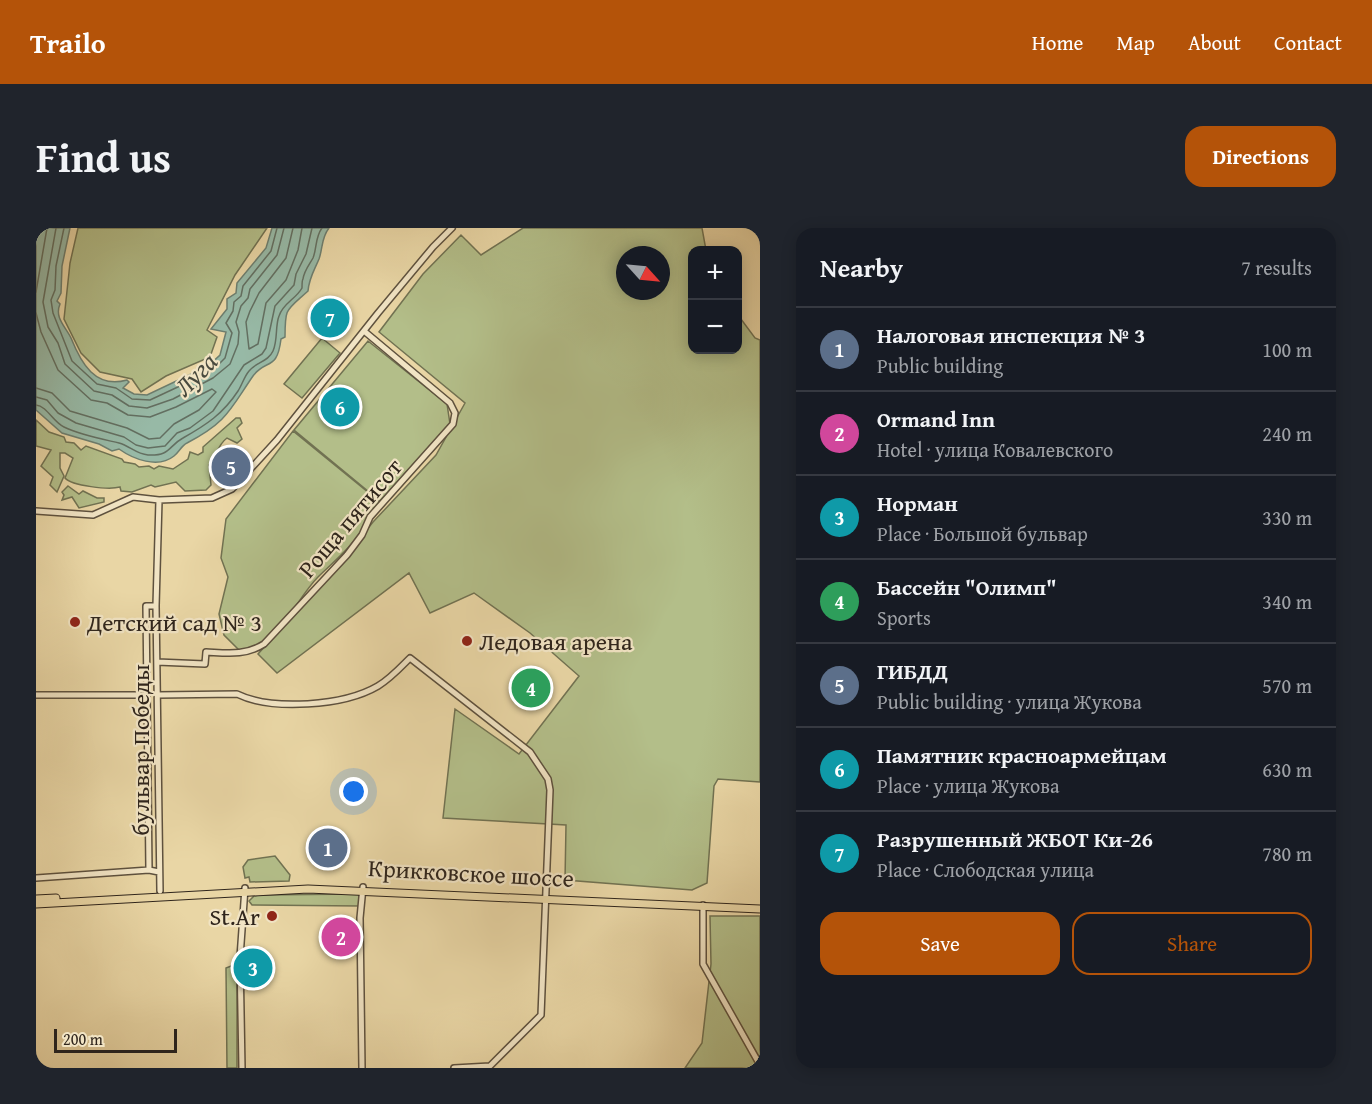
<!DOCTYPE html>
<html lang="en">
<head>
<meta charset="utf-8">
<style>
  :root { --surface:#171b24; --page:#20242c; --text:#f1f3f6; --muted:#9ea1a6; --line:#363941; --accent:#b45309 }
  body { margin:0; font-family:"Gentium Book Plus",serif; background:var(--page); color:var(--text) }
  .controls { position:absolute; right:18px; top:18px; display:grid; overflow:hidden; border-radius:12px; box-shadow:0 3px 15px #0003 }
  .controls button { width:54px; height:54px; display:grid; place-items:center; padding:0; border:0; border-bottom:2px solid var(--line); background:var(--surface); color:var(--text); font:30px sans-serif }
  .compass { position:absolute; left:580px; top:18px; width:54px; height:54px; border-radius:50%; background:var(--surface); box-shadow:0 3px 15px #0003; rotate:117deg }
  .scale { position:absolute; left:18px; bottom:15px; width:123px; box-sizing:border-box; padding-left:6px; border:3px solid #2f251c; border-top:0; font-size:16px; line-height:21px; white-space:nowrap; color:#2f251c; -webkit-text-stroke:4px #f1e4c4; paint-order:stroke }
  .you { position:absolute; left:318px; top:564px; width:21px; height:21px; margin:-15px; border:4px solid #fff; border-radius:50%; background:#1a73e8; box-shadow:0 0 0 9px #1a73e833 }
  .badge { display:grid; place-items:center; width:39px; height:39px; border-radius:50%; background:var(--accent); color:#fff; font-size:20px; font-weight:700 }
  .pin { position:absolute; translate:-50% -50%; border:3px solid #fff; box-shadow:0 2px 6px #0006 }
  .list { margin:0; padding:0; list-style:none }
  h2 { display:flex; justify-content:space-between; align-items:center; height:78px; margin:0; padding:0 24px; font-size:26px }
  h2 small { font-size:20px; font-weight:400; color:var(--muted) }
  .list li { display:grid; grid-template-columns:39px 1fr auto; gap:18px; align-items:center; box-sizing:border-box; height:84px; padding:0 24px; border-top:2px solid var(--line) }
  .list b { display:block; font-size:22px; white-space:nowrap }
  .list p { margin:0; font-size:20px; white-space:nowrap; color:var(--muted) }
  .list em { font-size:20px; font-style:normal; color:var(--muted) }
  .actions { display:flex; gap:12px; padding:18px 24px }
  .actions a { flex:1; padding:14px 0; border:2px solid var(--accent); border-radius:18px; text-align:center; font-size:21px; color:var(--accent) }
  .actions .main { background:var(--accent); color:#fff }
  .map { position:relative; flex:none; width:724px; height:840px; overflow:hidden; border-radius:18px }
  header { display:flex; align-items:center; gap:36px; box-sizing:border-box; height:84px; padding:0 30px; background:var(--accent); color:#fff }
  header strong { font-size:28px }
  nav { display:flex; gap:33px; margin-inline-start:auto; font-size:21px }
  .intro { display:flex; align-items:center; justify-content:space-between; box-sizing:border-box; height:144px; padding:0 36px }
  h1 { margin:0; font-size:42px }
  .button { padding:15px 27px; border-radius:18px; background:var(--accent); color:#fff; font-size:21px; font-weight:700 }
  main { display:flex; gap:36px; padding:0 36px }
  aside { flex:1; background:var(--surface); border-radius:18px; box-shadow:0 3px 15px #0003 }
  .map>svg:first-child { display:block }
</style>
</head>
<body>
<header>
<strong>Trailo</strong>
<nav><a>Home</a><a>Map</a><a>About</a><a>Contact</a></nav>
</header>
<div class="intro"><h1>Find us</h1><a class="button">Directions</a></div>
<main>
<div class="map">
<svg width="724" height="840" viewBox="0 0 724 840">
  <rect width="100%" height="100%" fill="#e9d6a5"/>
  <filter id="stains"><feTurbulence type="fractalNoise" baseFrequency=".00333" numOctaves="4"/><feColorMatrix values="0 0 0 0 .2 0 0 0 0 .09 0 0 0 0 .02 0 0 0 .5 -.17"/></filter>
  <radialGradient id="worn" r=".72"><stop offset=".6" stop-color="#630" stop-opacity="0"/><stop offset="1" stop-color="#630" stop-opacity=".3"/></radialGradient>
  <path fill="#b3be89" stroke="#717252" stroke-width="1.5" fill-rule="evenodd" d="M42,0H231L199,47L171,102L181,109L174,129L130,148L105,164L96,151L64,144L45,125L28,91L34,35Z
    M487,0H666L670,22H656V122H702V87L719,110L724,112V554L682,551L678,558L671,655L656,662L529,652L530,597L407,590L419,481L483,526L543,448L494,405L438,365L394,385L373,345L241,445L222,426L311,327L337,294L400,227L429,175L343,104L387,46L425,7L445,27ZM589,27H625V63H589Z
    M286,110L304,125L266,170L248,156Z
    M332,113L411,176L414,196L344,273L258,202Z
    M200,190H204L206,195L201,200L206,211L201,215L191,210C180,218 181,230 173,237L175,257L170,262L149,263L140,254L119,259L115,257L96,264L85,263L84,259C73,262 36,258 29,250L37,230L29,225H24V240L28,248L21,264L14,257L17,249L5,238L15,222L0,218V192L13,204L28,209L30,214L38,215L45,222L50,218L86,231L88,234L99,236L103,239L113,238L118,241L123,238L137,241L152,231L154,224L162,227L167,224V219Z
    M257,203L344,274C335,284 331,295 324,305C313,322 296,335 282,349C259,372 241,421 204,423L188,407L183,386L192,349L185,330L190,291Z
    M32,258L43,266L47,263L61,270H68V274L43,280L36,269L26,272L28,267L26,264Z
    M239,628L254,647L253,653L214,654L213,649L209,650L207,639L212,632Z
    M322,666L325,670L324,678L216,677L213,673L218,668L223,667Z
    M674,688H724V840H649L666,815L675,736Z
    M195,738L201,741V840H191L190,740Z"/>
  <path fill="#97b9a6" stroke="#6d7e6f" stroke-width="1.5" d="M0,0H34L26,38L25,65L21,73L24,76C18,90 30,99 35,110C45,135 59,161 91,152L93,154L87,160L98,166L111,167L172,138L184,127L190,104L175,101L191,81V71L200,65L201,55L230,20L236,0H293C285,10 287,20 283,31C278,43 273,50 272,63C250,83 249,79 249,109L245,111C241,144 230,130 217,148C193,183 191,194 151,215C146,217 143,224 138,228C122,241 97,231 83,221L76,223L63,216L26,205L0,182Z"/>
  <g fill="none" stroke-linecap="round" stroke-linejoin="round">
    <path stroke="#636f61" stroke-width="1.5" d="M20,0L7,74L12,99L22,115L29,136L58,163L76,167L93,178L111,180L137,171L177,150L194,136L202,116L203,104L200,94L205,78L212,70L214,61L241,27L248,0
      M28,0L20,38L19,62L15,72L17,85L36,133L61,156L80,160L96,171L114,172L176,143L189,130L196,105L190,95L197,83L198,74L205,68L207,58L235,23L241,0
      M257,0L250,30L223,65L214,83L210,94L213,121L222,116L230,75L250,52L262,22L266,0
      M0,64L11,0
      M0,85L5,104L22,142L55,172L71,175L92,187L114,189L140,179L176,161L180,164L163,182L138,196L124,210L113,211L91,200L34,183L16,165L0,160
      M0,169L11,172L22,185L40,195L88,209L100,217L112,220L129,218L141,205L154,200L177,183L208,137L226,126L230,120L239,78L258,57L260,46L270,26L276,0
      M0,177C11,178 17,194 28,199C45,207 66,211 83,215C94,218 100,226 112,227C135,228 132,218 147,210C170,197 187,186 202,163C206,157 208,149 213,143C220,134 232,134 237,123C242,112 239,98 243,88C247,75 260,71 266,60C266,59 266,52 267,51C268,43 273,37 277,30C281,20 279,9 286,0"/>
    <defs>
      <path id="minor" d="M123,272L120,378L124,663
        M0,283L57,287L97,269L123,272L176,270L196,261L241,212L342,85L397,19L416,0
        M121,434L169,436L170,424C191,425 209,428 228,416L311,327L326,307L334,289L417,196L419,185L414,175L328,103
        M0,467H111
        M122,467L201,466C236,483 308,478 342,458C354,451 364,440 374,430L494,524L512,551L514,562L505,787L454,838L418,840
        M113,642L110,378H120
        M0,650L113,642L123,644
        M667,677V736L724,837
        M206,840L204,729L209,660
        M326,840L324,690L327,659"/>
      <path id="major" d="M0,671L20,670
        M0,676L272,661L724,681"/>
    </defs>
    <use href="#minor" stroke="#5e513e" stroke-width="8"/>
    <use href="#major" stroke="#2f251c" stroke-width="9"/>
    <use href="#minor" stroke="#f1e4c4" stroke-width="5"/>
    <use href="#major" stroke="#e9d6a5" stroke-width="7"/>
  </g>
  <g fill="#8f2418" stroke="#f1e4c4" stroke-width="2">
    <circle cx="39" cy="394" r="6"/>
    <circle cx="431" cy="413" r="6"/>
    <circle cx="236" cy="688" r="6"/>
  </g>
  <g text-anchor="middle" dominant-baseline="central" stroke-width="4.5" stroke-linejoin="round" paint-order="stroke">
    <g font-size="24" fill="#2f251c" stroke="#f1e4c4">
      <text transform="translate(314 290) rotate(-50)">Роща пятисот</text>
      <text transform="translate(104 522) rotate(-90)">бульвар Победы</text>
      <text transform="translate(435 645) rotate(3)">Крикковское шоссе</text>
    </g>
    <g font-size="24" fill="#2f251c" stroke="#f1e4c4" text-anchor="start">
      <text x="51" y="394">Детский сад № 3</text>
      <text x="443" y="413">Ледовая арена</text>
      <text x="224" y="688" text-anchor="end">St.Ar</text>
    </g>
    <g font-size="26" font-style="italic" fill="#494a3e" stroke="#f1e4c4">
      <text transform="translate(159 146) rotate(-46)">Луга</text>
    </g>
  </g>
  <rect width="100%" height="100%" filter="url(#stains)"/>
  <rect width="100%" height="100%" fill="url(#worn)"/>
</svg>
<div class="controls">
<button>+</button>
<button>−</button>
</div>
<svg class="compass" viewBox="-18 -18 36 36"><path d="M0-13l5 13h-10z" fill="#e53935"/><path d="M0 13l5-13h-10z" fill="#9ea1a6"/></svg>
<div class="scale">200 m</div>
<div class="you"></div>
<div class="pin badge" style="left:292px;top:620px;background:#5c6f8a">1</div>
<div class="pin badge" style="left:305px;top:709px;background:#d1479c">2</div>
<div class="pin badge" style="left:217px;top:740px;background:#0f9aa8">3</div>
<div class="pin badge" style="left:495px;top:460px;background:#2e9e5b">4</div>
<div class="pin badge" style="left:195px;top:239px;background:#5c6f8a">5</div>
<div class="pin badge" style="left:304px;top:179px;background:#0f9aa8">6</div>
<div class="pin badge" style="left:294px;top:90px;background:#0f9aa8">7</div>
</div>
<aside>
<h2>Nearby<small>7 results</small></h2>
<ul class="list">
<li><span class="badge" style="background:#5c6f8a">1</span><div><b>Налоговая инспекция № 3</b><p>Public building</p></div><em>100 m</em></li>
<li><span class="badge" style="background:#d1479c">2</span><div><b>Ormand Inn</b><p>Hotel · улица Ковалевского</p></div><em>240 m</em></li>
<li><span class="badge" style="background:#0f9aa8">3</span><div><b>Норман</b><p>Place · Большой бульвар</p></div><em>330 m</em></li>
<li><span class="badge" style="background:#2e9e5b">4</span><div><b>Бассейн &quot;Олимп&quot;</b><p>Sports</p></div><em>340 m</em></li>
<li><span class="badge" style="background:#5c6f8a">5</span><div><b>ГИБДД</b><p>Public building · улица Жукова</p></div><em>570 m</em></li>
<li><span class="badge" style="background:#0f9aa8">6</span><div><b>Памятник красноармейцам</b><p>Place · улица Жукова</p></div><em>630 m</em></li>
<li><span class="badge" style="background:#0f9aa8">7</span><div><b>Разрушенный ЖБОТ Ки-26</b><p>Place · Слободская улица</p></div><em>780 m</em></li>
</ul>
<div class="actions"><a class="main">Save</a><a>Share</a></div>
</aside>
</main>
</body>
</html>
